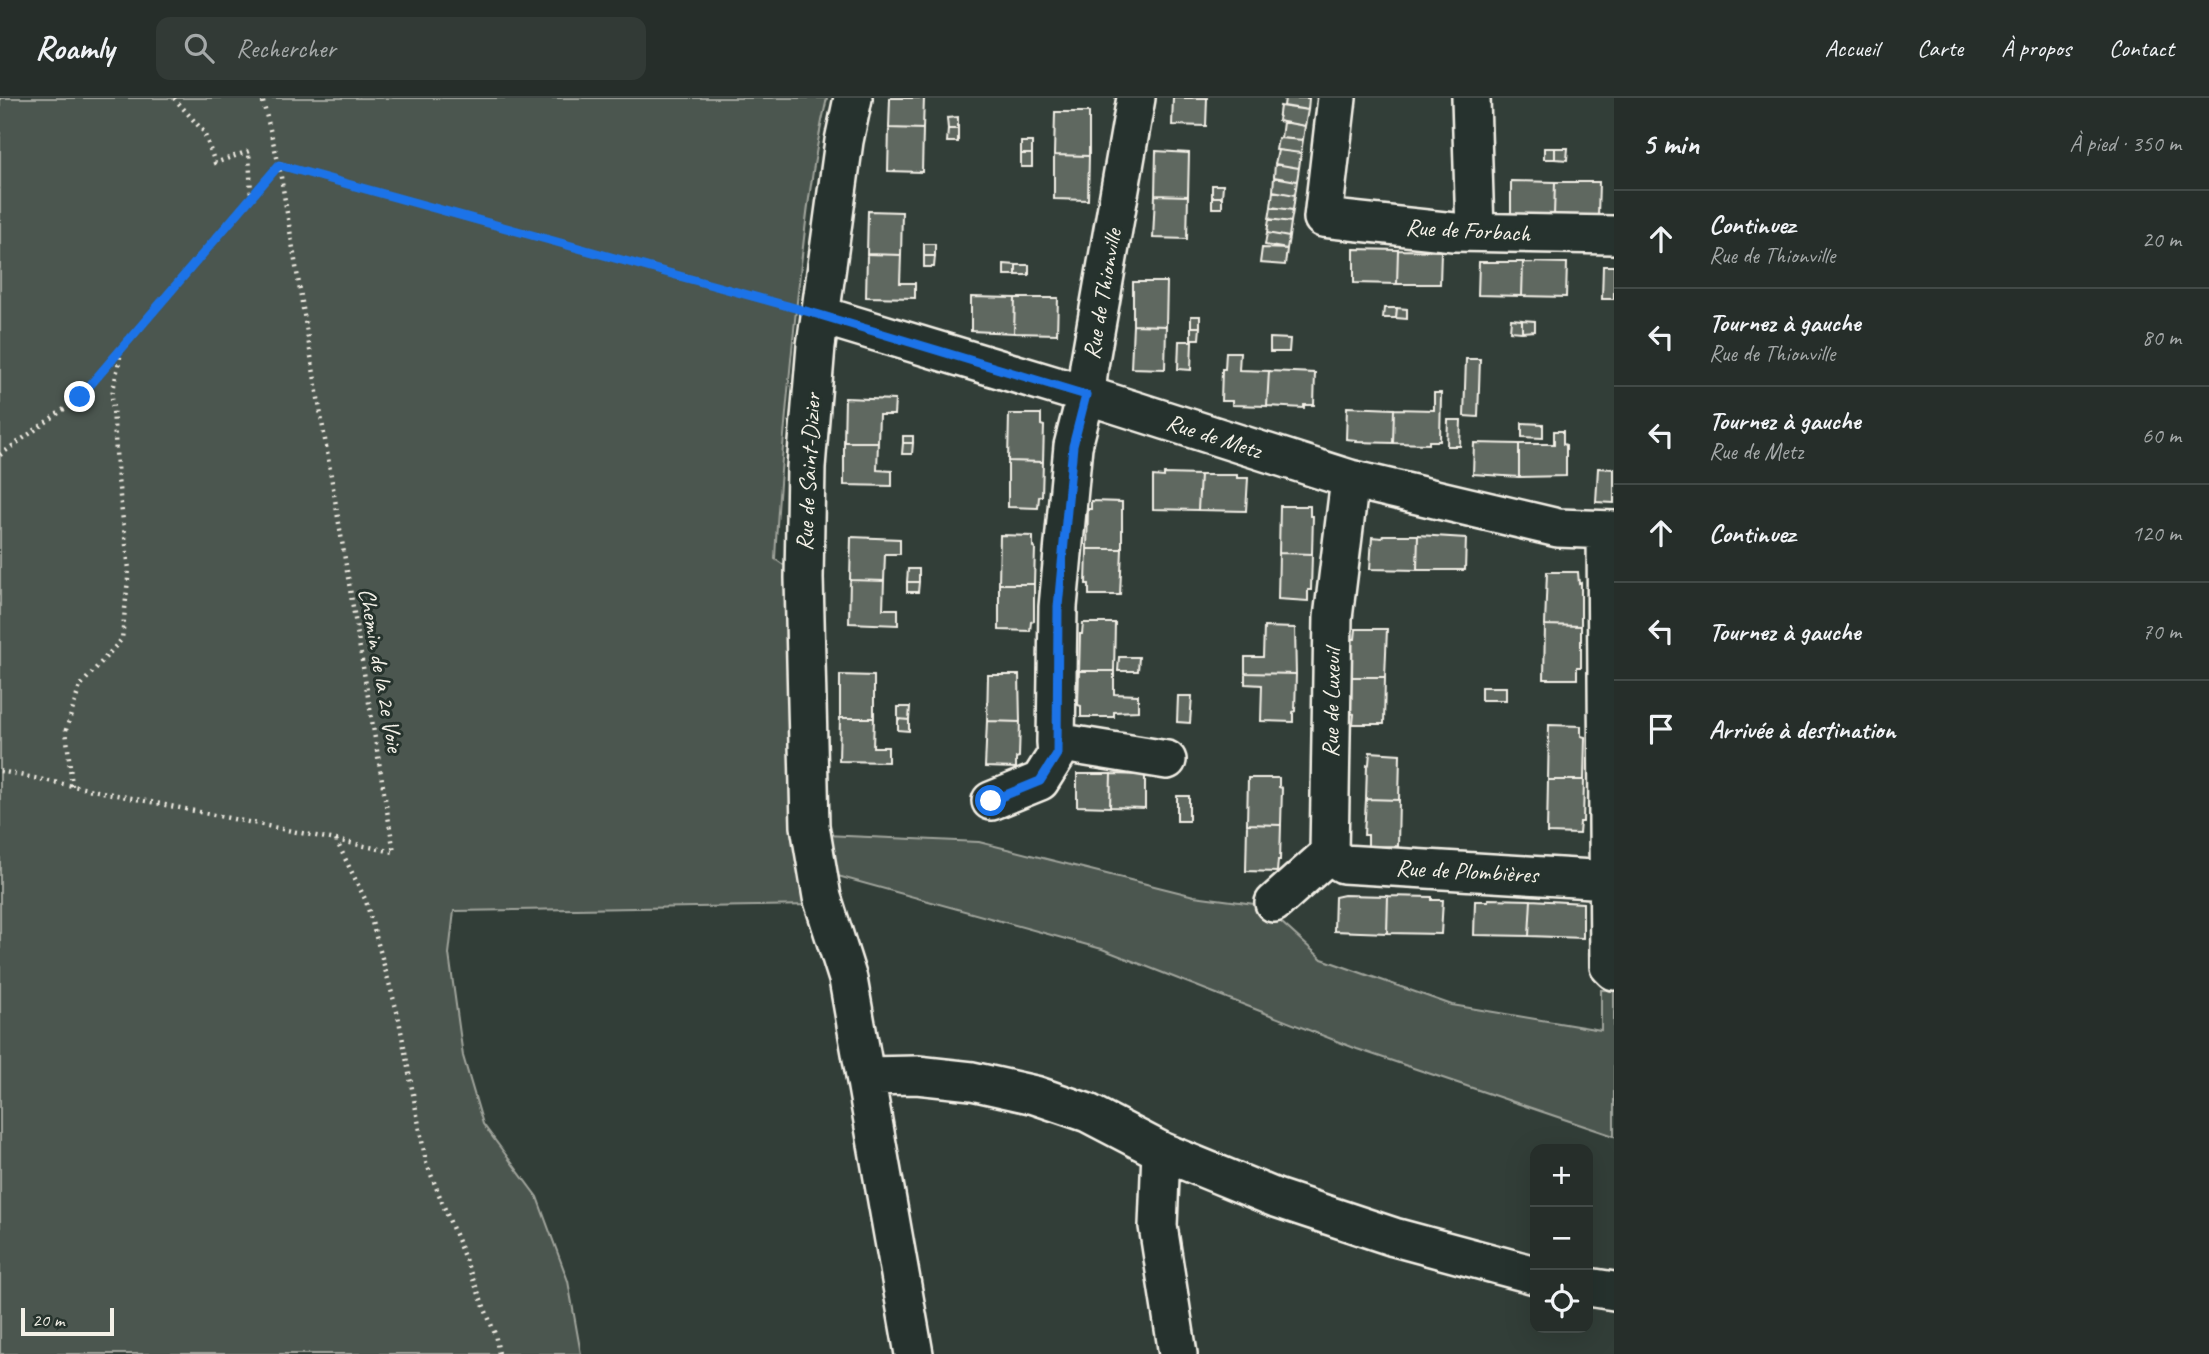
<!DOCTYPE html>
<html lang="fr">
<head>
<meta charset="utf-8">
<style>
  :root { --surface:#262e2a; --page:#323a36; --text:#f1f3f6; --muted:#a4a8a8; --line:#424a47 }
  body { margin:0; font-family:Caveat,sans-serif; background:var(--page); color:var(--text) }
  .controls { position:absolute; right:21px; bottom:21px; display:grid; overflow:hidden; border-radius:14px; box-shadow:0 7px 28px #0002 }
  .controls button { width:63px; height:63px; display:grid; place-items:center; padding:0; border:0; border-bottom:2px solid var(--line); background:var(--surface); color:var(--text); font:35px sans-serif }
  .scale { position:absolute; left:21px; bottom:18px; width:93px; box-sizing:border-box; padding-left:7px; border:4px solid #f4f1e8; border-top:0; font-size:19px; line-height:24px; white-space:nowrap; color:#f4f1e8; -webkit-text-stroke:5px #26332d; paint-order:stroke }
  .stop { position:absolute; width:21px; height:21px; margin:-16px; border:5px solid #1a73e8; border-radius:50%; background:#fff }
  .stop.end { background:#1a73e8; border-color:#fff; box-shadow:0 2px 7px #0008 }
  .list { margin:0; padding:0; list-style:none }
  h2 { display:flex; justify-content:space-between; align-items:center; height:91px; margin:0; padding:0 28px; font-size:30px }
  h2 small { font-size:23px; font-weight:400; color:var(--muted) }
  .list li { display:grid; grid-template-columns:46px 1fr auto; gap:21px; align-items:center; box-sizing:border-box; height:98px; padding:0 28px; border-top:2px solid var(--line) }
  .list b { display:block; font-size:26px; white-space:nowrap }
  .list p { margin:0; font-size:23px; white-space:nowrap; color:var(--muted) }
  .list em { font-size:23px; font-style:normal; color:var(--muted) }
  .icon { flex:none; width:38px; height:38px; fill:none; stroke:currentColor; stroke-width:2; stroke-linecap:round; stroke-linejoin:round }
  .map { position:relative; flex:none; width:1614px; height:1256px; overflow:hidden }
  header { display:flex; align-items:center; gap:42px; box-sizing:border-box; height:98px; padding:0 35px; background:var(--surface); border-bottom:2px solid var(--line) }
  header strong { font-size:33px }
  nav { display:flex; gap:38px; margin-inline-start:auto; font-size:24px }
  .search { width:490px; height:63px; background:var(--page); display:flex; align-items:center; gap:18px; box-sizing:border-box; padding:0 24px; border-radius:14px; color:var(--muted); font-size:26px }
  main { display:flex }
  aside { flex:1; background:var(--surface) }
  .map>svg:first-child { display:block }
</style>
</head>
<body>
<header>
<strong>Roamly</strong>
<div class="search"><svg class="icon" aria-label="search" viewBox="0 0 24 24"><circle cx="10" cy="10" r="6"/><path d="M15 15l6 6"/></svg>Rechercher</div>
<nav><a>Accueil</a><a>Carte</a><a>À propos</a><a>Contact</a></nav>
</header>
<main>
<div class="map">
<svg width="1614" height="1256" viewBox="0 0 1614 1256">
  <rect width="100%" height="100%" fill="#323e38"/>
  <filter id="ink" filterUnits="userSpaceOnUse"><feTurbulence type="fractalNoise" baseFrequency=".0143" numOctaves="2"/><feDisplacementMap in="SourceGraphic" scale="14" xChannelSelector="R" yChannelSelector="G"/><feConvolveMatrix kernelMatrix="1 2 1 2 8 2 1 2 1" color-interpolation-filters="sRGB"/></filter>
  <g filter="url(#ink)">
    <path fill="#4c564f" stroke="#a0a49c" stroke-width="2" d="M0,0H827C810,73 803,148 795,222C787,301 779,381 775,461L785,468L793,735L814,807L454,813L449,856L463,958L483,1026L537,1099L568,1183L581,1256H0Z
      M825,737L979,744L1194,798L1262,807L1322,861L1452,907L1601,932V892H1614V1038L1357,951L1102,851L834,777Z"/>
    <path fill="#5f6861" stroke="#f4f1e8" stroke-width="2" d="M890,0H924L923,31L889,30Z
      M1173,0H1207L1206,28L1172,27Z
      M1285,0H1309L1308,12L1284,8Z
      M1280,8L1308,12L1305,28L1278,23Z
      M1055,14H1089V58L1054,57Z
      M958,19V31H948L947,20Z
      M1283,24L1305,28L1303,42L1281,40Z
      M889,30L923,31L922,74L888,73Z
      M948,31H958V44H947Z
      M1278,40L1303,42L1301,55L1276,52Z
      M1021,44H1032V56H1021Z
      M1544,50H1555V61H1544Z
      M1555,50H1568L1567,62L1555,61Z
      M1278,52L1301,55L1299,70L1275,66Z
      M1156,53L1189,55L1188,98L1155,97Z
      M1021,56H1032V69H1021Z
      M1054,57L1089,58L1088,102L1054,101Z
      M1275,66L1299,70L1297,83L1274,79Z
      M1274,79L1297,83L1295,97L1273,93Z
      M1511,83L1555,84L1554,118L1511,117Z
      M1555,84H1599L1598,119L1554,118Z
      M1212,87H1223L1222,99H1212Z
      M1273,93L1295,97L1293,112L1271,109Z
      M1155,97L1188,98L1187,141L1153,140Z
      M1212,99H1222V110H1212Z
      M1271,109L1293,112L1291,124L1269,121Z
      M868,113L902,114L901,157L867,156Z
      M1269,121L1291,124L1289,139L1267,135Z
      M1267,135L1289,139L1287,151L1265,147Z
      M924,146H935V158H924Z
      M1262,150L1287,151L1285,167L1260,165Z
      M1354,151L1398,152L1397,186L1354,185Z
      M1398,152L1441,153L1440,186H1397Z
      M867,156L901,157L900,185H915V200L866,199Z
      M924,158H935L934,169H924Z
      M1479,164H1523L1522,198L1478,197Z
      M1523,164L1567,165L1566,199L1522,198Z
      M1004,166L1016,167V177H1004Z
      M1016,167H1029V177H1016Z
      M1603,168H1614V201H1602Z
      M1133,184H1167L1166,228L1133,227Z
      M971,199L1015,200L1014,235L971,233Z
      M1015,200H1058L1057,236L1014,235Z
      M1384,210H1397L1396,220H1383Z
      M1397,210L1407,211V221L1396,220Z
      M1191,218H1200V229H1191Z
      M1511,221L1522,222V234L1510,233Z
      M1522,222L1535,223V233L1522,234Z
      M1133,227L1166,228L1165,271L1131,270Z
      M1191,229H1200L1199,241H1191Z
      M1270,240L1290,241L1289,254H1270Z
      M1179,243H1192L1191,272L1178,271Z
      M1226,254H1240L1239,272L1269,273L1267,308L1232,307V303H1221L1222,271H1225Z
      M1466,261H1480L1478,319L1464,318Z
      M1269,273L1315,275L1314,307H1304V310L1267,308Z
      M1434,295H1441L1440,343H1429V346L1393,345L1394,311L1434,312Z
      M845,300L895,302L894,317H879L878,344H844Z
      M1347,309L1394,311L1393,345L1356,344L1357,342L1346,341Z
      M1009,316H1041V327L1044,328L1043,364L1008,363Z
      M1448,322H1461L1460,348H1447Z
      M1522,325L1543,326V340L1522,339Z
      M1554,333H1563V346L1566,347V378L1519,379V346H1554Z
      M903,338H913V345H903Z
      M844,344H878L877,372L892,373V388L844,387Z
      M903,345H913L912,356H902Z
      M1474,345L1519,346V379L1473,376Z
      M1008,363L1043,364L1042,398L1039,399L1038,410L1008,409Z
      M1598,370L1614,371V405L1596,404Z
      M1164,376L1200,377L1198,412L1153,411V378L1164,379Z
      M1200,377H1237V380H1248L1246,413L1198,412Z
      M1091,403L1122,404V451H1087L1088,411H1091Z
      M1280,408H1310V418H1313L1312,456L1279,455Z
      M1000,437L1033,438V449L1035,450L1034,486H999Z
      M1383,437H1418L1417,472L1370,471L1372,439L1382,440Z
      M1418,437L1466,440L1465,472H1417Z
      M851,439L900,441V456H885L884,483L850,482Z
      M1087,451H1122L1120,497H1089V486H1086Z
      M1279,455L1312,456L1311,492H1308V503L1278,501Z
      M908,471H919V484H907Z
      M1547,474H1578L1579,486L1581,485V528L1545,527Z
      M850,482L884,483L883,511H898V527L849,525Z
      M907,484H919L918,494H907Z
      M999,486H1034V523L1031,524L1030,533L999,532Z
      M1083,525H1115L1114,573H1079L1080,536H1082Z
      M1545,527L1581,528V569H1577V581H1544Z
      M1264,529L1295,530L1296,576L1245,575V559H1263Z
      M1356,531H1387L1385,579H1351L1352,541H1355Z
      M1119,559H1139L1138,573H1118Z
      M1079,573H1114V596L1138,597V613L1114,614V619H1081V608L1078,607Z
      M1245,575L1296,576L1295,613L1293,614V624L1261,623L1262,587L1245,586Z
      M840,577L874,578V620H840Z
      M988,577H1019L1020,624L987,623Z
      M1351,579H1385L1384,626H1353L1354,616L1350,615Z
      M1481,589H1506V602H1481Z
      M1178,598H1192L1190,625L1177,624Z
      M898,609H910L909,622L898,621Z
      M840,620H874L873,649H888V664L839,663Z
      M898,621L909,622V633L898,632Z
      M987,623L1020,624L1019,659L1016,660V670L985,669Z
      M1549,627L1581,628V638L1585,639L1584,682H1548Z
      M1370,654L1400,656L1399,702L1366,701L1367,667L1369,666Z
      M1077,676H1111L1110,709L1077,708Z
      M1111,676L1145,677V710L1110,709Z
      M1248,680H1279V689L1282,690L1281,727L1247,726Z
      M1548,682H1584L1583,724H1580L1579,736L1547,735Z
      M1177,698H1189V723H1177Z
      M1366,701L1399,702L1398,748L1368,749V737H1364Z
      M1247,726L1281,727L1280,762H1278L1277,774L1246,773Z
      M1344,797L1388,798L1387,835L1334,833L1335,799Z
      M1388,798L1432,799V802H1443L1441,836L1387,835Z
      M1488,801L1531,802L1529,838L1474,837L1475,803H1488Z
      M1531,802L1583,805V840L1529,838Z"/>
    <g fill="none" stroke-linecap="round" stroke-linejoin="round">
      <defs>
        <path id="street" d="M853,0L844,43L816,248L806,369L804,480L810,728L822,799L848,881L914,1256
          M1337,0L1323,120L1454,134L1614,137
          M1471,0L1475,134
          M820,217L1086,297L1350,381L1558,430L1614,432
          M1606,432L1609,868L1614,873
          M1056,644L1058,509L1073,348L1086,297L1089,268L1136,0
          M991,703L1040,683L1057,656L1056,644L1167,662
          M1329,756L1343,766L1609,782
          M1274,805L1329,756L1333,520L1350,381
          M865,978L917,977L972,983L1035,997L1088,1015L1161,1053L1276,1100L1394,1139L1535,1177
          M1161,1053L1158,1128L1178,1256
          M1588,1189L1614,1193"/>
      </defs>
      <use href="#street" stroke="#f4f1e8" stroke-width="42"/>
      <path stroke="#f4f1e8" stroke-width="4.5" stroke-dasharray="2 5" stroke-linecap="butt" d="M174,0L204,34L215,65L249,53L251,99
        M0,357L81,299L279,67L789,208
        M0,673L394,754L279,67L262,0
        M72,688L66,632L80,588L122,541L129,471L118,382L112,297L121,254
        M336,742L366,803L398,917L426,1064L495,1236L499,1256"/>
      <use href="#street" stroke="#26332d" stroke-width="37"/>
    </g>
  </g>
  <g fill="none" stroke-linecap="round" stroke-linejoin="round" filter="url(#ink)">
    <path stroke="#1a73e8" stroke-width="9" d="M80,299L279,67L820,217L1086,297L1073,348L1058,509L1057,656L1040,683L991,703"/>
  </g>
  <g text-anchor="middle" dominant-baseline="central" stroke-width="6" stroke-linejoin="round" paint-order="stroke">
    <g font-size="24" fill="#f4f1e8" stroke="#26332d">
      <text transform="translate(1468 132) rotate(3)">Rue de Forbach</text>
      <text transform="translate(1102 196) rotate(-80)">Rue de Thionville</text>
      <text transform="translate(1214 338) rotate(18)">Rue de Metz</text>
      <text transform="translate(808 374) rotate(-87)">Rue de Saint-Dizier</text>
      <text transform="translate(381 572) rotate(80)">Chemin de la 2e Voie</text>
      <text transform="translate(1331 605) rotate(-89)">Rue de Luxeuil</text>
      <text transform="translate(1467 773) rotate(3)">Rue de Plombières</text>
    </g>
  </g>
</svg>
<div class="controls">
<button>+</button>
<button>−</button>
<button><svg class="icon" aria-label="locate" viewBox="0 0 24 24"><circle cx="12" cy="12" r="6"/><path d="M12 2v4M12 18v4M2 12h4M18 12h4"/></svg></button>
</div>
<div class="scale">20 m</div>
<div class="stop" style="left:991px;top:703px"></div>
<div class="stop end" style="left:80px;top:299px"></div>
</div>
<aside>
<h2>5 min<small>À pied · 350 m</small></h2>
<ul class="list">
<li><svg class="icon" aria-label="ahead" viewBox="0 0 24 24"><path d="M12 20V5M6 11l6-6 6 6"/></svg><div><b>Continuez</b><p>Rue de Thionville</p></div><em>20 m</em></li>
<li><svg class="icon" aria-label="left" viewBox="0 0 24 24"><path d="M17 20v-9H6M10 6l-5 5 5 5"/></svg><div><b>Tournez à gauche</b><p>Rue de Thionville</p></div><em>80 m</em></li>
<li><svg class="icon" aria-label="left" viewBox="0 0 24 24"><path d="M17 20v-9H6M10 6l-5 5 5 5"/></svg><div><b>Tournez à gauche</b><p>Rue de Metz</p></div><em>60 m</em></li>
<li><svg class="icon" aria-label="ahead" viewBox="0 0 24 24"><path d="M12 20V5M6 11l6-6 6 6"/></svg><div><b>Continuez</b></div><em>120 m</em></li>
<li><svg class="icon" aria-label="left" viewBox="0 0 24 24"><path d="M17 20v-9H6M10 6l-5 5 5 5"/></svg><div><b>Tournez à gauche</b></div><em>70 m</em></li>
<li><svg class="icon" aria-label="arrive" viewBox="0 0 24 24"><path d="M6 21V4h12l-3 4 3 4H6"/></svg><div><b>Arrivée à destination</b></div></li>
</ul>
</aside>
</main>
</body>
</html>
